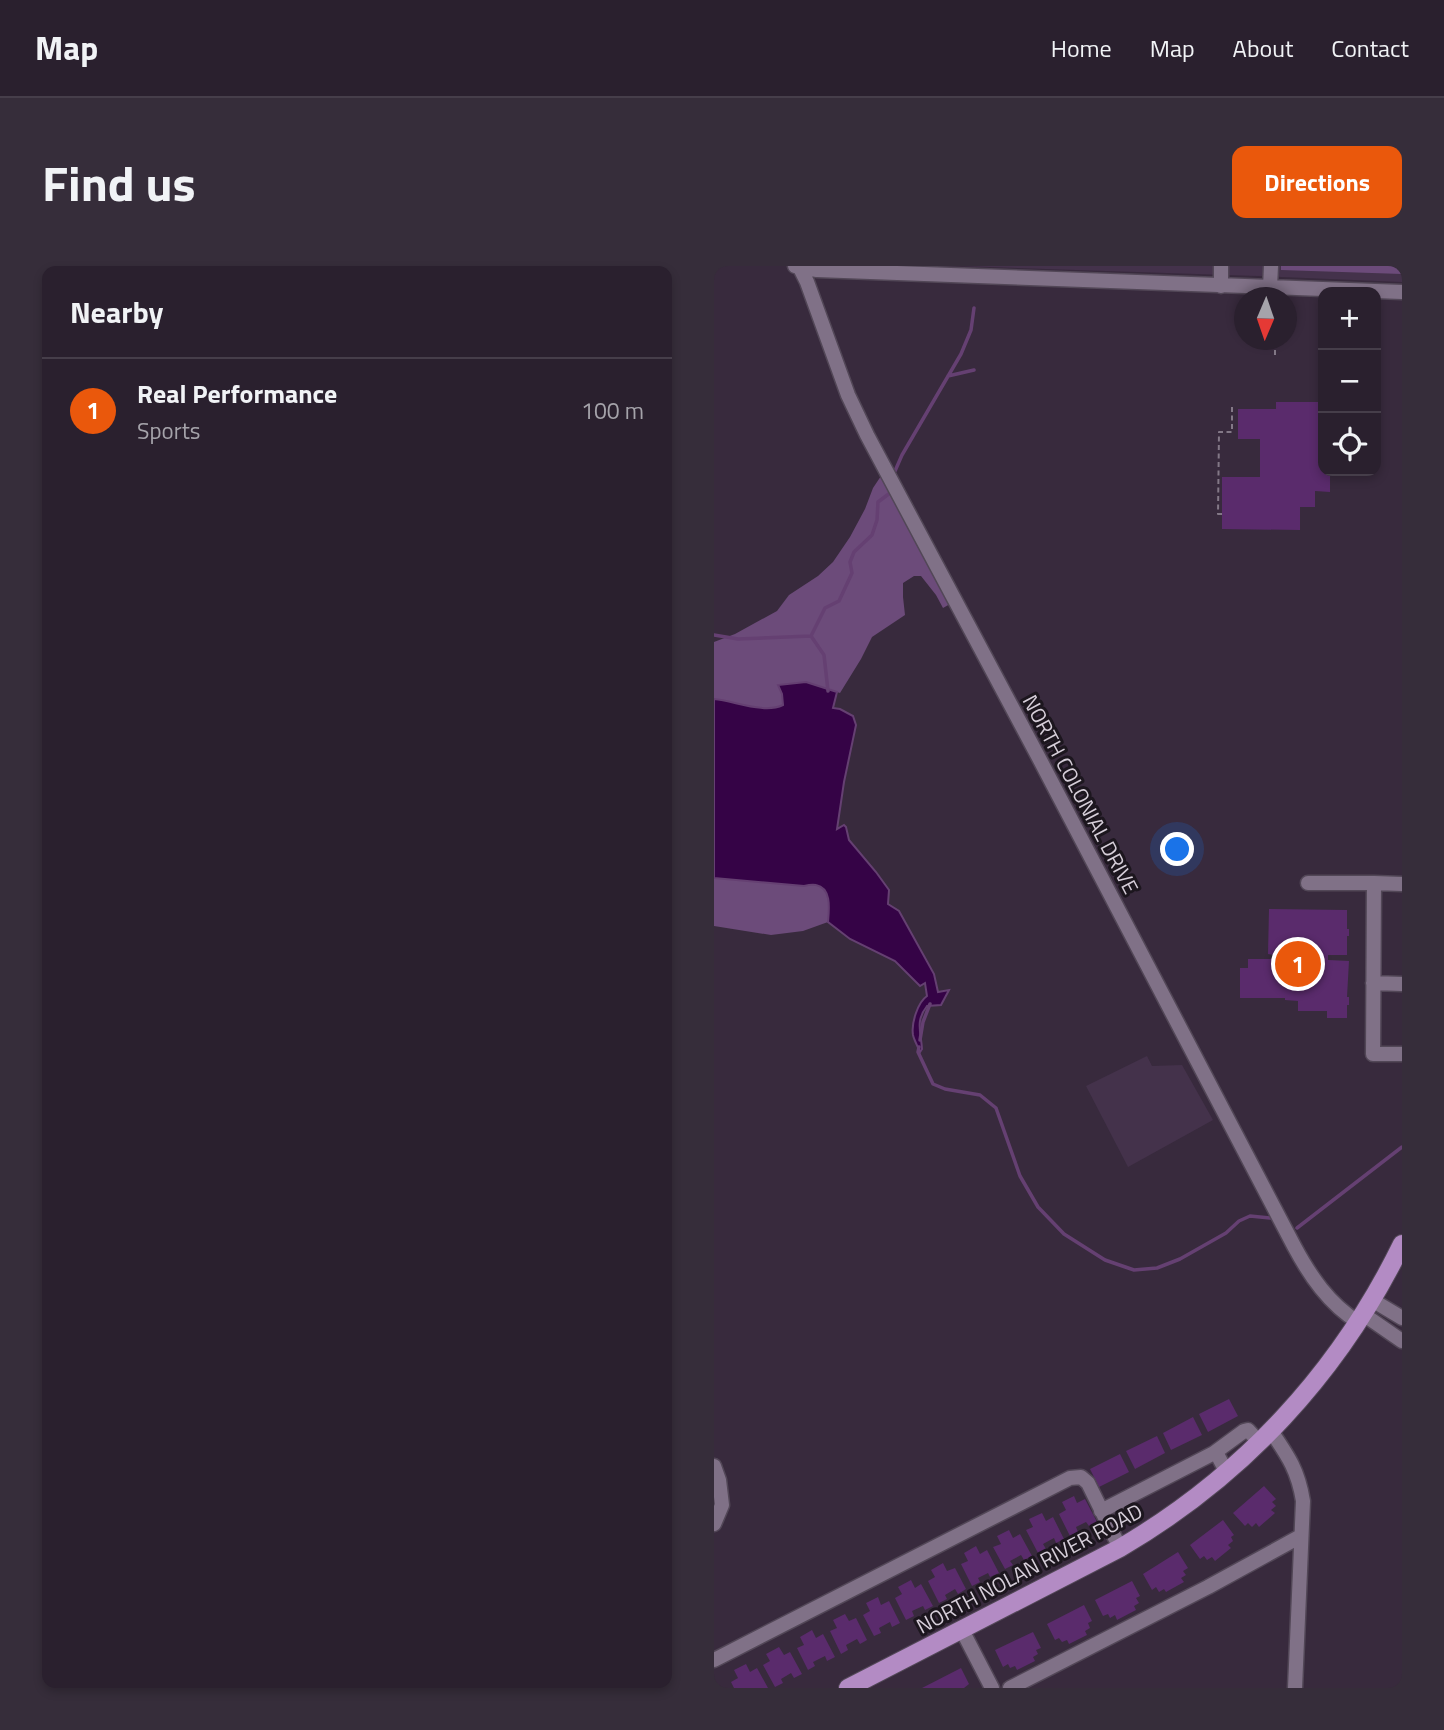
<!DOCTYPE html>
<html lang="en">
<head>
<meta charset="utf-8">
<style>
  :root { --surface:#2a202e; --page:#362d3a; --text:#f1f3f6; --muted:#a5a3aa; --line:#463e4a; --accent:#ea580c }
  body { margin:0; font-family:"Titillium Web",sans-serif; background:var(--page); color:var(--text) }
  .controls { position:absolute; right:21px; top:21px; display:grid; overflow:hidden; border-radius:14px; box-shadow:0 4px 10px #0003 }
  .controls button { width:63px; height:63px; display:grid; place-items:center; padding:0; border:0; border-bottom:2px solid var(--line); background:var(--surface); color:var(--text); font:35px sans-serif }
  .compass { position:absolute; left:520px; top:21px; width:63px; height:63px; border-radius:50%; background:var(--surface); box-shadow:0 4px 10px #0003; rotate:182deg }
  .you { position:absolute; left:464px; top:584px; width:24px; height:24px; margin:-18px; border:5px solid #fff; border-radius:50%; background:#1a73e8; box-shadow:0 0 0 10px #1a73e833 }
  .badge { display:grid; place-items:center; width:46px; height:46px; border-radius:50%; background:var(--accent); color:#fff; font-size:23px; font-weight:700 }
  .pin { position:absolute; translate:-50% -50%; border:4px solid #fff; box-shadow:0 2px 7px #0006 }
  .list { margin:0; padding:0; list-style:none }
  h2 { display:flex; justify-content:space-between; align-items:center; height:91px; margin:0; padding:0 28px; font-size:30px }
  h2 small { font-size:23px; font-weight:400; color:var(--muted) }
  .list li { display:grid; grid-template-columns:46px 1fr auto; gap:21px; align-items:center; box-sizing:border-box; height:105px; padding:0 28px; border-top:2px solid var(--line) }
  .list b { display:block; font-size:26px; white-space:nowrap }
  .list p { margin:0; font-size:23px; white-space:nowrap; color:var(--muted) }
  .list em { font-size:23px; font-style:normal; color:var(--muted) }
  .icon { flex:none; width:38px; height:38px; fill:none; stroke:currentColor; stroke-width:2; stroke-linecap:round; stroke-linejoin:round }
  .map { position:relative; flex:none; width:688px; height:1422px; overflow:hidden; border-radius:14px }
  header { display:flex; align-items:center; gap:42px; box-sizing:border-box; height:98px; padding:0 35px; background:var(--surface); border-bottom:2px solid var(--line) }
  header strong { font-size:33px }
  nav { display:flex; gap:38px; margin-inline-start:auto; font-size:24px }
  .intro { display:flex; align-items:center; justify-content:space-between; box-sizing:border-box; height:168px; padding:0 42px }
  h1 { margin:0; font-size:49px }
  .button { padding:18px 32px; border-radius:14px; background:var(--accent); color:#fff; font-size:24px; font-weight:700 }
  main { display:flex; gap:42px; padding:0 42px }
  aside { flex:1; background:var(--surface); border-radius:14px; box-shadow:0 4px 10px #0003 }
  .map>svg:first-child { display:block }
</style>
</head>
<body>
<header>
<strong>Map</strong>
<nav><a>Home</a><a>Map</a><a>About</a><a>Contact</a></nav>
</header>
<div class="intro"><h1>Find us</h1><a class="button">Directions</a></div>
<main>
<aside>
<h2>Nearby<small></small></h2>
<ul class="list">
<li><span class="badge">1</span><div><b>Real Performance</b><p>Sports</p></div><em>100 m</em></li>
</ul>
</aside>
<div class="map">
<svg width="688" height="1422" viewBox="0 0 688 1422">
  <rect width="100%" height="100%" fill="#382a3d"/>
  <path fill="#44324b" d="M246,0H688V16L543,10Z
    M433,790L438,800L468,799L499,854L414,901L372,820Z"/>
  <path fill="#6c4b7a" d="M567,0H688V8L567,4Z
    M167,210L236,338L229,342L222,329L207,310H200L189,317V331L191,349L158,371L147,393L126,427L92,416L64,420L68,428L69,440C51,447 20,436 0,433V376L21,368L63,345L75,329L104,310L119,296L136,271L151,243L159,222Z
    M0,612L90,620C94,619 98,618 102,619C118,622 115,644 114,656L89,665L57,669L0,660Z"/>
  <path fill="#350346" stroke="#654072" stroke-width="2" d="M92,416L123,426L119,442L126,443L139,450L142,459L130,516L123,563L130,559L132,561L135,574L162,606L175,624L174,638L185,645L220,708L224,726L235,724L227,739L213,740C201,755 207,766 208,783L206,786C204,781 200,774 199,769C197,757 204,736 213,730L211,717L206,720L181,695L136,673L114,656C115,644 118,622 102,619C98,618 94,619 90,620L0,612V433C21,435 50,448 69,439L68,428L64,419Z"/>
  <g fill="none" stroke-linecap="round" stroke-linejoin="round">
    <path stroke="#654072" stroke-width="3.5" d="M234,110L260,104
      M181,205L188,189L247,88L257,64L260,42
      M0,369L24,373L97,370L111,342L125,335L138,307L136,296L140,286L158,269L163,254L164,236L176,227
      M97,370L110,389L114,425
      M206,774L209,756L216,738
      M205,781L204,786L219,818L231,823L266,829L282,842L306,910L324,941L350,968L391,994L420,1004L443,1002L466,993L512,967L525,955L536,950L556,952
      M583,962L688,881"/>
  </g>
  <path fill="#5a2b6c" d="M562,136H607L606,166H609V205L616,206V226L601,225V241H586V264L508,263V211H546V173H524V143H562Z
    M555,643L633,644V663H635V670H633V689H614V694L635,695L633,731H635V739H633V752H613V745H584V735L571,734V732H526V702H534V693H560V689L554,688Z
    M515,1133L524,1150L494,1166L485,1148Z
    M479,1151L488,1169L457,1184L449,1167Z
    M443,1170L451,1187L421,1203L412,1185Z
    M406,1188L415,1206L385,1221L376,1203Z
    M550,1220L562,1233L558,1236L562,1240L557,1244L561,1247L545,1261L542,1257L538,1261L534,1257L531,1260L519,1247Z
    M360,1230L363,1237L371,1233L383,1256L375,1260L372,1256L362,1261L364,1266L356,1270L345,1248L352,1244L348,1236Z
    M328,1247L332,1255L339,1251L350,1273L342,1277L340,1272L329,1278L332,1283L324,1287L312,1264L319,1261L315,1253Z
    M509,1254L520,1269L517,1271L519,1275L514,1279L517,1282L501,1295L498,1291L493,1294L490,1290L486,1293L476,1279Z
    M295,1264L299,1272L306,1268L318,1290L310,1294L307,1289L296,1295L299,1299L291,1303L279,1281L287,1278L283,1270Z
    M262,1280L266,1288L273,1284L285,1307L276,1311L274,1307L264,1312L266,1316L258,1320L247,1298L254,1295L250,1287Z
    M464,1286L474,1302L469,1305L472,1309L467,1312L470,1316L452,1326L450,1323L445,1326L442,1321L438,1324L429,1308Z
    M229,1297L233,1305L241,1302L252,1323L244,1328L241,1323L231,1329L233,1333L225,1337L214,1315L221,1311L217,1304Z
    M197,1314L201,1322L207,1318L219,1340L211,1344L209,1340L198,1345L200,1350L192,1354L181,1332L188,1328L184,1321Z
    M418,1315L426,1330L422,1332L425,1337L420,1340L422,1344L403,1354L401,1349L396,1352L394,1348L389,1350L381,1334Z
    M164,1331L167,1339L175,1335L186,1357L178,1361L176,1356L165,1362L167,1367L160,1370L149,1349L156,1345L152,1337Z
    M370,1339L378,1355L374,1357L376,1362L371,1365L373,1369L355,1378L353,1374L348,1376L345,1372L341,1374L333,1358Z
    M131,1348L135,1355L142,1352L153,1374L146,1378L143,1373L132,1379L134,1384L127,1388L116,1365L123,1362L119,1354Z
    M98,1364L102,1372L109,1368L121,1391L113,1395L111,1390L99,1396L101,1400L94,1404L83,1382L90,1379L86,1371Z
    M319,1366L327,1382L322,1384L324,1388L319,1391L321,1395L303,1404L301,1400L296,1402L294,1398L289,1401L281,1384Z
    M65,1381L70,1389L76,1386L88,1408L80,1412L77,1407L67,1413L69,1417L61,1421L49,1399L56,1395L52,1388Z
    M32,1398L36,1406L43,1402L54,1422H20L17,1416L24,1412L20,1404Z
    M247,1402L255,1418L250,1422H208Z"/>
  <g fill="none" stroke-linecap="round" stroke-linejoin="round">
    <defs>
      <path id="minor" d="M81,0L103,4L688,26
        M85,0L93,16L134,129L153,169L326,494L580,980C596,1010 615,1038 644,1056
        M507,20V0
        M556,21L557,0
        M594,617H660
        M688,618L660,617L659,788H688
        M659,717L688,718
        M658,1034L688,1052
        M649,1048L688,1075
        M557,1165C574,1190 584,1204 589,1235L581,1422
        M500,1187L530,1165L534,1164L546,1177
        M0,1200L5,1214L8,1239L0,1258
        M387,1245L500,1187L504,1190L513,1207
        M248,1364L278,1422
        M0,1394L356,1212L367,1211L374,1217L406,1282
        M296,1422L494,1321L587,1270"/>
      <path id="major" d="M134,1422L406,1282C529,1210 625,1107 688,978"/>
    </defs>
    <use href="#minor" stroke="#524757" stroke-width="17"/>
    <use href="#major" stroke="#524757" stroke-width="20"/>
    <path stroke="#837887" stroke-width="2" stroke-dasharray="5 3.5" stroke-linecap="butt" d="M561,89V74
      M508,248H504L505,166H518V141"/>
    <use href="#minor" stroke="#807187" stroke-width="14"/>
    <use href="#major" stroke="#b38bc4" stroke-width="18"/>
  </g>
  <g text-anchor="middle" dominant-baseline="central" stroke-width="6" stroke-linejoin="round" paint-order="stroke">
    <g font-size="21" fill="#d6ced9" stroke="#1c161e">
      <text transform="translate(367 528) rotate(62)">NORTH COLONIAL DRIVE</text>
      <text transform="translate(315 1302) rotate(-28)">NORTH NOLAN RIVER ROAD</text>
    </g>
  </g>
</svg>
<div class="controls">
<button>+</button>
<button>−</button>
<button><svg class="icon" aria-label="locate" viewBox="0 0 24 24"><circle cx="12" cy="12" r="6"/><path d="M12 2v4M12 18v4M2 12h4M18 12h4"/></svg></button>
</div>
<svg class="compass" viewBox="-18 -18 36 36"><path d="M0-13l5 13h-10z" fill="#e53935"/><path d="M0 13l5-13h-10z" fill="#a5a3aa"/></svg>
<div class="you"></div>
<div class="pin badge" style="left:584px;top:698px">1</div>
</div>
</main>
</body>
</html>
